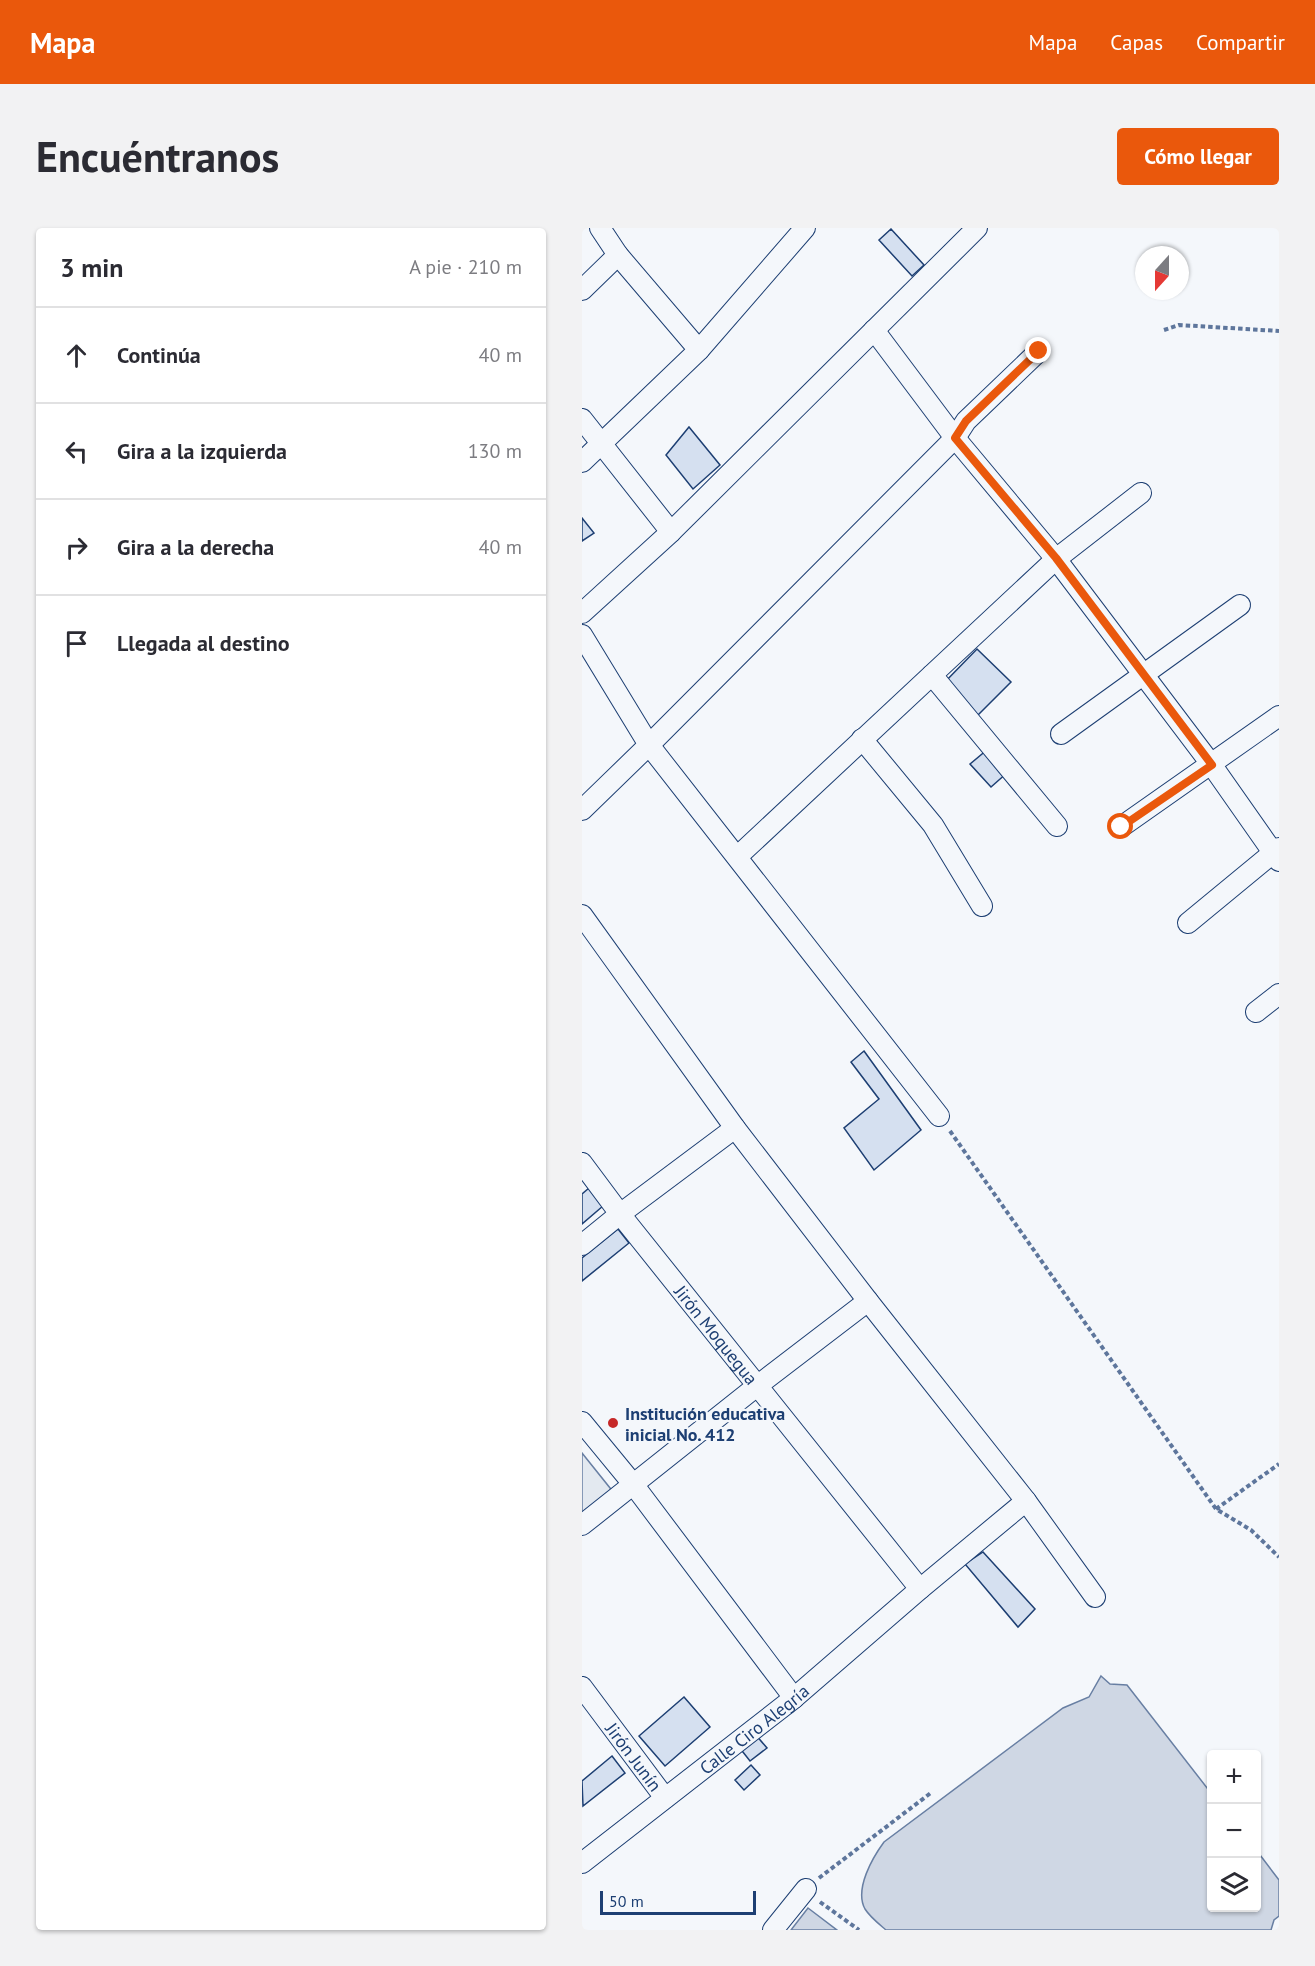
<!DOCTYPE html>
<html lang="es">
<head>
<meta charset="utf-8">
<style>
  :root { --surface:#fff; --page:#f2f2f3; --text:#2b2b33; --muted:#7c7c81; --line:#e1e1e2; --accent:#ea580c }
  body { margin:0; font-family:"PT Sans",sans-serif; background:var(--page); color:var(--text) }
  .controls { position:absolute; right:18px; bottom:18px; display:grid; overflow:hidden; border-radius:6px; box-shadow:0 2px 4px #0004 }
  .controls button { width:54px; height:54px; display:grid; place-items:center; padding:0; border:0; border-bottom:2px solid var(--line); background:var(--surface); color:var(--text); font:30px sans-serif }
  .compass { position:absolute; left:553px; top:18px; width:54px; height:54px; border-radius:50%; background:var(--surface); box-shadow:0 2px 4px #0004; rotate:201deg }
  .scale { position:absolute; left:18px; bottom:15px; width:156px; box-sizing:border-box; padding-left:6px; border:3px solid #1d3f73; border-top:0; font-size:16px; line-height:21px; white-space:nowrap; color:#1d3f73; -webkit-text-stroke:4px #f4f7fb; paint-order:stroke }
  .stop { position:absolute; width:18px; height:18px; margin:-14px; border:4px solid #ea580c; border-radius:50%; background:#fff }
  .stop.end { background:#ea580c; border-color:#fff; box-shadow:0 2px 6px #0008 }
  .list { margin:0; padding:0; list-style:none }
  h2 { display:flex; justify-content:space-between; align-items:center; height:78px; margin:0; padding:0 24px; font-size:26px }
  h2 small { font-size:20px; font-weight:400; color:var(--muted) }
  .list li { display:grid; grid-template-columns:39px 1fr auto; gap:18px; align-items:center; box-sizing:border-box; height:96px; padding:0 24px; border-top:2px solid var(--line) }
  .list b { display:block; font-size:22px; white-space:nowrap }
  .list em { font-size:20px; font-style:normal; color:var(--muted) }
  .icon { flex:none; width:33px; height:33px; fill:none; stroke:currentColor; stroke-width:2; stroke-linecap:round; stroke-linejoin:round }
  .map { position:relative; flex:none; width:697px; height:1702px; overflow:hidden; border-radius:6px }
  header { display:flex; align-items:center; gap:36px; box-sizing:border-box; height:84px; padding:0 30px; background:var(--accent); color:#fff }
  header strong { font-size:28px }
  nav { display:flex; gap:33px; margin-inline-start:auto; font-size:21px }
  .intro { display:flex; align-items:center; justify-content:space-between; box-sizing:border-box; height:144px; padding:0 36px }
  h1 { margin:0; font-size:42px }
  .button { padding:15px 27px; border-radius:6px; background:var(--accent); color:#fff; font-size:21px; font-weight:700 }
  main { display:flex; gap:36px; padding:0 36px }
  aside { flex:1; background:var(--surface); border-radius:6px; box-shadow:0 2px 4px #0004 }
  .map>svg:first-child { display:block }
</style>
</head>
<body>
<header>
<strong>Mapa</strong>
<nav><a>Mapa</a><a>Capas</a><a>Compartir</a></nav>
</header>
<div class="intro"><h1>Encuéntranos</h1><a class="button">Cómo llegar</a></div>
<main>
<aside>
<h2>3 min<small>A pie · 210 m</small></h2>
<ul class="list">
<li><svg class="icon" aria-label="ahead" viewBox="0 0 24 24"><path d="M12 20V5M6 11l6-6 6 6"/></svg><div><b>Continúa</b></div><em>40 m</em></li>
<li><svg class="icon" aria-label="left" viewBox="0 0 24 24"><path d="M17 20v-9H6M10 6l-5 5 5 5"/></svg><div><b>Gira a la izquierda</b></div><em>130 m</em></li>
<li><svg class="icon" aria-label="right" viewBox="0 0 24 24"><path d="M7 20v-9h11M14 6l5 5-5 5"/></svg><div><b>Gira a la derecha</b></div><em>40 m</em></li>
<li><svg class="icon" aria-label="arrive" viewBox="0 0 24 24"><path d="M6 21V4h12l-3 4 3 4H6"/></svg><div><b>Llegada al destino</b></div></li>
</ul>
</aside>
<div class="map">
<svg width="697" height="1702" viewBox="0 0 697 1702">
  <rect width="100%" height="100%" fill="#f4f7fb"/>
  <path fill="#e3e9f0" stroke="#687fa3" stroke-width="1.5" d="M0,1225L32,1265L0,1290Z"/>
  <path fill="#cfd7e4" stroke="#687fa3" stroke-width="1.5" d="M519,1448L528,1456L545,1457L629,1565L630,1680H674L675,1623L697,1652V1688L692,1692L689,1702H304C297,1696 288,1689 283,1681C272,1661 291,1629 302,1614L481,1480L507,1469Z
    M226,1680L255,1702H209Z"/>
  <path fill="#d5e0f0" stroke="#1d3f73" stroke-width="1.5" d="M309,1L342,37L330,48L297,12Z
    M107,199L138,237L111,261L84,227Z
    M0,290L12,305L0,313Z
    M395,421L429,454L395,488L361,456Z
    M406,521L426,544L409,559L388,536Z
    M282,823L339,902L292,942L262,900L297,871L269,834Z
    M7,960L21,978L0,996V966Z
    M36,1001L47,1015L0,1053V1030Z
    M401,1324L453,1381L436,1399L383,1336Z
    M102,1469L128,1499L83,1538L57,1508Z
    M173,1506L185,1520L168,1533L157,1519Z
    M30,1528L43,1545L1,1578L0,1553Z
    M169,1537L178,1547L162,1562L153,1552Z"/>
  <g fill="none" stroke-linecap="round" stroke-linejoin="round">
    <defs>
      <g id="street">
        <path d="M18,0L36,27L117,122"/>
        <path d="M0,62L36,27"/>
        <path d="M292,102L373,210L474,331L629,536L697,633"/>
        <path d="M0,191L89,304"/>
        <path d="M0,234L117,122L223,0"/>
        <path d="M0,385L89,304L395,0"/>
        <path d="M0,407L67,517L357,888"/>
        <path d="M350,447L475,598"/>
        <path d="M479,506L658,377"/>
        <path d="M280,511L351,597L400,678"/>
        <path d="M0,582L67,517L373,210L384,193L457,123"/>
        <path d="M539,599L697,488"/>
        <path d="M156,628L474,331L559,265"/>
        <path d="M0,687L153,900L286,1073L444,1273L513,1369"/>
        <path d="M606,695L697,620"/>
        <path d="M674,784L697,766"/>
        <path id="s1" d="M0,935L38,986L338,1361"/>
        <path d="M0,1017L38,986L153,900"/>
        <path d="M0,1194L51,1256L212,1470"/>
        <path d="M0,1297L175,1158L286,1073"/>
        <path id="s2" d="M0,1459L83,1570"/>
        <path id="s3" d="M0,1635L212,1470L338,1361L444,1273"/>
        <path d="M191,1702L224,1661"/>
      </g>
    </defs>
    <use href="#street" stroke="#1d3f73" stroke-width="22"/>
    <path stroke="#5e769c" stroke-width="4" stroke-dasharray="4.5 3" stroke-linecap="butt" d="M582,102L597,97L697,103
      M368,903L634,1281L669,1302L697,1329
      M634,1281L697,1236
      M237,1650L350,1564
      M238,1674L277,1702"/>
    <use href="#street" stroke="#f4f7fb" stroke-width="20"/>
  </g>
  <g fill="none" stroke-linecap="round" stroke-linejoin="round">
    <path stroke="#ea580c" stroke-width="8" d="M457,123L384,193L373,210L474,330L630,537L539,599"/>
  </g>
  <circle fill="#c62828" stroke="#f4f7fb" stroke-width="2" cx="31" cy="1195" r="6"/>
  <g text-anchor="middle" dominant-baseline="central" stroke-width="4.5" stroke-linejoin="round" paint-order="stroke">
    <g font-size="18" fill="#1d3f73" stroke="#f4f7fb">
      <text stroke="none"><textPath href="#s1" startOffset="218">Jirón Moquegua</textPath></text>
      <text stroke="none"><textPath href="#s3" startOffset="218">Calle Ciro Alegría</textPath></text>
      <text stroke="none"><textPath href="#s2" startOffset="87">Jirón Junín</textPath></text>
    </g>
    <g font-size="18" font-weight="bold" fill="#1d3f73" stroke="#f4f7fb" text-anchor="start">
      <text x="43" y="1185">Institución educativa<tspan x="43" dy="21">inicial No. 412</tspan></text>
    </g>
  </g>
</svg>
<div class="controls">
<button>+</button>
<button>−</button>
<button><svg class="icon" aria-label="layers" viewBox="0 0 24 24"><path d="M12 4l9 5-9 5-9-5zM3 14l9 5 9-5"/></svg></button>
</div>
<svg class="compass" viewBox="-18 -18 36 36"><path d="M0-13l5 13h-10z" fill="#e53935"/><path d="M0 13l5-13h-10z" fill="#7c7c81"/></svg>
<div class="scale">50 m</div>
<div class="stop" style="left:539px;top:599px"></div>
<div class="stop end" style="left:457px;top:123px"></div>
</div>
</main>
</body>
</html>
